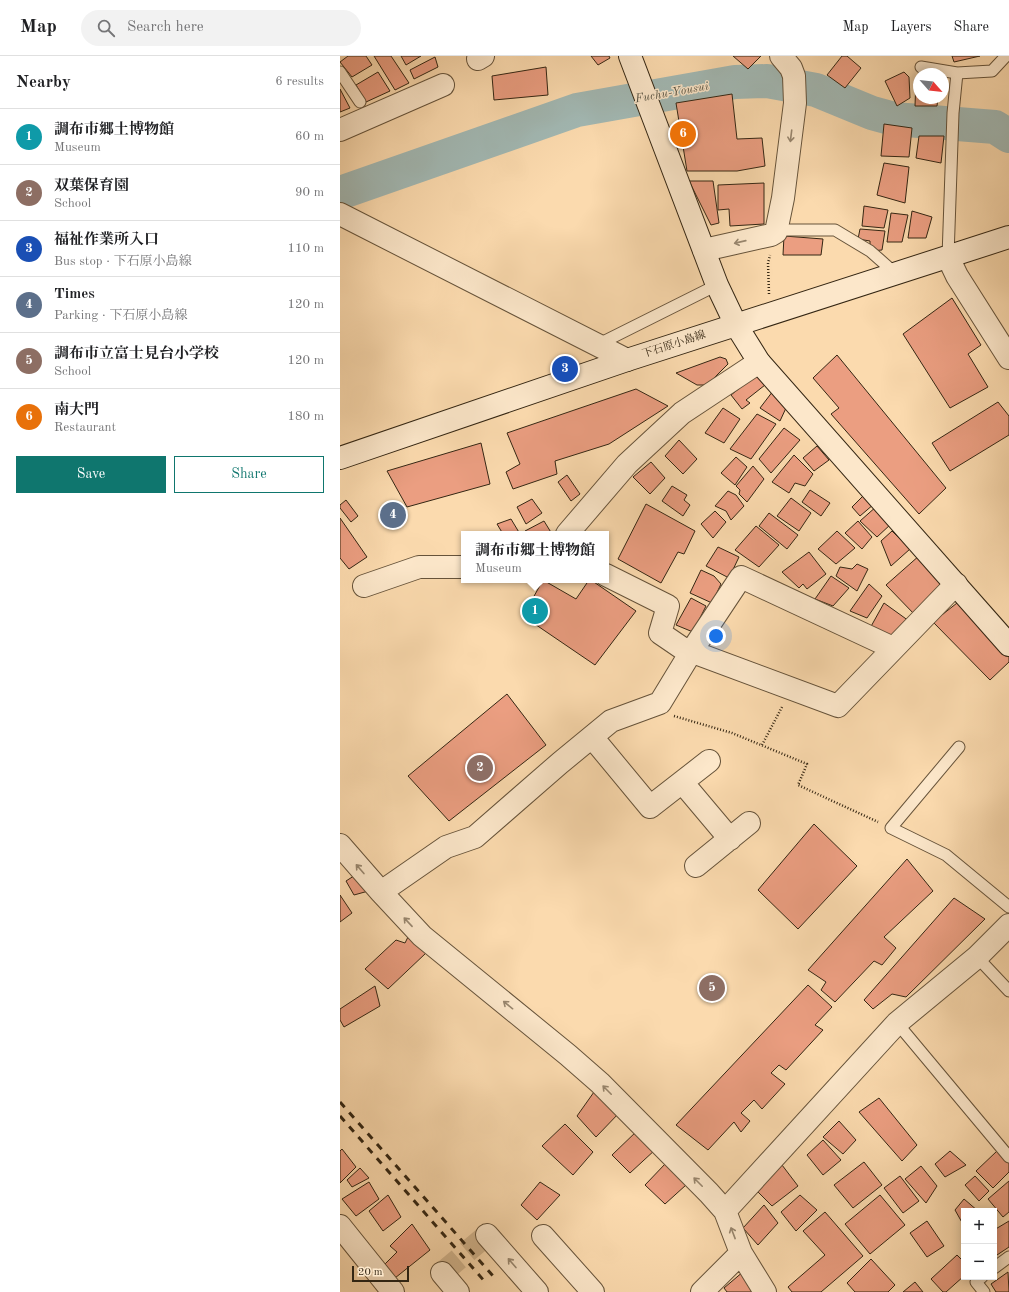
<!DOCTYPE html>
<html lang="en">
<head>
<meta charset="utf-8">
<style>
  :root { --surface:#fff; --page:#f2f2f2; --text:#202124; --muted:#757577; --line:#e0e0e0; --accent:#0f766e }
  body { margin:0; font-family:"Old Standard TT","Noto Serif JP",serif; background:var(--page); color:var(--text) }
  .controls { position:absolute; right:12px; bottom:12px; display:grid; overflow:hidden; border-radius:0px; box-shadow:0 2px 10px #0003 }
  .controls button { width:36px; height:36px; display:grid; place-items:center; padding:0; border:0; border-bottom:1px solid var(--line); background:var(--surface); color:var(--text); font:20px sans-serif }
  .compass { position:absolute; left:573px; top:12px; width:36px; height:36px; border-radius:50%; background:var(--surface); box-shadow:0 2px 10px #0003; rotate:117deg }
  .scale { position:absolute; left:12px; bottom:10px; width:57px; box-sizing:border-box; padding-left:4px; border:2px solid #342613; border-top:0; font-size:11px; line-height:14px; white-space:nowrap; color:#342613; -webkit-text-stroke:3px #fce7ca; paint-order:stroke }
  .you { position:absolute; left:376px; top:580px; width:14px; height:14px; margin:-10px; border:3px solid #fff; border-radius:50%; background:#1a73e8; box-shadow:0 0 0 6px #1a73e833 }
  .badge { display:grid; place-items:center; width:26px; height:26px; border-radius:50%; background:var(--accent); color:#fff; font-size:13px; font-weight:700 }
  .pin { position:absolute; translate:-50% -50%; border:2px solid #fff; box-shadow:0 1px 4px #0006 }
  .popup { position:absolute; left:121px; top:475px; width:148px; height:52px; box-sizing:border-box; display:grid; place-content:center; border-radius:0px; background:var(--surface); filter:drop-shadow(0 1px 3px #0005); font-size:13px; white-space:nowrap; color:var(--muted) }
  .popup b { font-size:15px; color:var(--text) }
  .popup::after { content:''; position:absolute; left:50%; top:100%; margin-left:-8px; border:8px solid transparent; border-top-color:var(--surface) }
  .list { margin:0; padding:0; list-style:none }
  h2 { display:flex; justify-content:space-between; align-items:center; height:52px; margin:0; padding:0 16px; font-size:17px }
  h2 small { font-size:13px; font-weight:400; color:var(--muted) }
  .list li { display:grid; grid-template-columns:26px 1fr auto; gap:12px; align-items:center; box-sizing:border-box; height:56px; padding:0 16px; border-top:1px solid var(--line) }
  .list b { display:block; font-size:15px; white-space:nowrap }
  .list p { margin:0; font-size:13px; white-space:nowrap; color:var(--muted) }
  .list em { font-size:13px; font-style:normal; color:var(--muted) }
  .actions { display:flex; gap:8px; padding:12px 16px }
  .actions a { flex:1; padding:9px 0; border:1px solid var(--accent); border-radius:0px; text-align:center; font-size:14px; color:var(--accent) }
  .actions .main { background:var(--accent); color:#fff }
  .icon { flex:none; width:22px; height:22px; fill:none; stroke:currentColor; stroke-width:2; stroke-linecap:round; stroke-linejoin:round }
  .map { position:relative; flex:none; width:669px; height:1236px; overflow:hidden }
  header { display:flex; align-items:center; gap:24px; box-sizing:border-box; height:56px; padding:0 20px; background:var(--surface); border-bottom:1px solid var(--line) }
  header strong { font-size:19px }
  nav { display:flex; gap:22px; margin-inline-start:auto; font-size:14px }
  .search { width:280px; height:36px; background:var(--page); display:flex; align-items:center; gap:10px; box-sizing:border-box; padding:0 14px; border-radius:22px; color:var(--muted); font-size:15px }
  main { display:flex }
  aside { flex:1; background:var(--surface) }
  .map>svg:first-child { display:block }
</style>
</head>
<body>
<header>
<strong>Map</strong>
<div class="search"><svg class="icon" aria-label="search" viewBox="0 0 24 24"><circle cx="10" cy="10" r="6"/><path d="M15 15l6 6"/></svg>Search here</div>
<nav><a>Map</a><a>Layers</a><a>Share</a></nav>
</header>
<main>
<aside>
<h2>Nearby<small>6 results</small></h2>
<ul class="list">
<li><span class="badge" style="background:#0f9aa8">1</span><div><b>調布市郷土博物館</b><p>Museum</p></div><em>60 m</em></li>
<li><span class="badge" style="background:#8d6e63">2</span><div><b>双葉保育園</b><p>School</p></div><em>90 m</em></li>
<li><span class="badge" style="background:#1a4fb4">3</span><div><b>福祉作業所入口</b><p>Bus stop · 下石原小島線</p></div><em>110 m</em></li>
<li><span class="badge" style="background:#5c6f8a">4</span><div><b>Times</b><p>Parking · 下石原小島線</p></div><em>120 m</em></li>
<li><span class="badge" style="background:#8d6e63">5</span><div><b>調布市立富士見台小学校</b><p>School</p></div><em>120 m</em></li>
<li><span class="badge" style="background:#e8710a">6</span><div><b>南大門</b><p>Restaurant</p></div><em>180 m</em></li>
</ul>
<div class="actions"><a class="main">Save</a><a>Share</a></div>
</aside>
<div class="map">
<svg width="669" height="1236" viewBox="0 0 669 1236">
  <rect width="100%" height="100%" fill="#fbdaae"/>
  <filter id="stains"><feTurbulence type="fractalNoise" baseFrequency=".005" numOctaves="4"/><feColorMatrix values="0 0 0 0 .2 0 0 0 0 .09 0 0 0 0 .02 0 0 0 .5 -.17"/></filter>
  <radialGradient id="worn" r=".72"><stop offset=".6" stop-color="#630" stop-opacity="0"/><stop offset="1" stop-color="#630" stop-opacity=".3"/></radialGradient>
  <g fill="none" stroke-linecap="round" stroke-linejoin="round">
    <path stroke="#a2b8b3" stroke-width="34" d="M0,137L237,54L395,26L427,25L476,34L532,57L554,63L655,71L669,80"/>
  </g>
  <path fill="#eb9e81" stroke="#342613" d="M8,0H26L32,9L12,21L0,6Z
    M34,0H51L69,27L55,34Z
    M61,0H81L66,9Z
    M251,0H269L270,2L258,9Z
    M393,0H421L408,13Z
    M502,0H507L521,12L505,32L487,19Z
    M612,0H640L614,6Z
    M95,1L98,11L74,23L70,14Z
    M206,11L208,39L154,44L152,20Z
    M38,16L50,35L26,46L16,29Z
    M564,16L569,21L570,42L557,50L545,25Z
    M576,23L579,24V42H598L597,50H575Z
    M0,33L10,52L0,56Z
    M392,38L397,83L422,82L425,110L397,115H347L336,47Z
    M544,68L572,72L569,101L541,100Z
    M579,80H604L601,107L576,102Z
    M544,107L569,111L565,147L537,139Z
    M349,125H373L379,167L371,169Z
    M424,127V168L390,170L389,153L378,154V129Z
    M524,150L548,154L544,172L522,170Z
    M572,155L592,161L586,182H568Z
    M551,157L568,159L562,186H547Z
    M520,173L545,175L542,194L530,195V185L518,183Z
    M444,180L483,183L481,199H443Z
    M612,242L641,289L628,298L648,331L610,352L563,278Z
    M497,299L606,432L579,458L491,358L499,352L473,322Z
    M380,301L386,303L388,308L367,329H357L336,317Z
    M416,319L425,329L406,344L410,347L402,353L391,339Z
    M296,333L328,350L269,388L215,405L217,418L173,433L166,416L180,408L167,377Z
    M433,335L446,352L440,365L420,352Z
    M658,346L669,360V379L610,415L592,387Z
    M383,352L400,363L384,387L365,377Z
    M417,358L436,368L411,403L390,393Z
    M444,372L460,384L431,417L419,403Z
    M339,384L357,403L343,418L325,400Z
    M141,387L150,428L67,451L47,415Z
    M477,390L489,404L474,415L463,402Z
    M454,399L473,418L465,430L455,427L449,437L432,426Z
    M396,401L407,411L395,429L381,417Z
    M311,406L325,422L310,438L293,421Z
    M413,410L424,423L407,446L399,438L400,434L396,430Z
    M227,419L240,438L231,445L218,426Z
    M332,430L347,439L344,444L350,449L343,460L322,445Z
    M470,434L490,447L481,460L462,446Z
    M388,435L396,439L404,450L391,464L386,455L375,450Z
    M526,437L534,448L520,460L512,451Z
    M451,442L471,457L459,475L437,460Z
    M192,443L202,457L186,468L177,451Z
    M6,444L18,460L11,466L0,452V449Z
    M306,448L355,475L344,498L338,496L321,527L278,503Z
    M537,450L551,468L537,481L520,465Z
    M375,455L386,466L373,482L361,468Z
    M429,457L458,479L447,493L419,470Z
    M0,462L27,501L9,513L0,502Z
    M171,463L180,478H163L157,468Z
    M204,465L212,478H187L185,475Z
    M518,465L532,481L522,493L505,477Z
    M416,470L439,489L419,511L395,494Z
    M497,475L515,492L496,508L478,493Z
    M552,475L570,493L551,510L541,485Z
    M378,491L399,501L389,522L366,510Z
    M469,496L486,518L467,533L463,528L459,532L442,516Z
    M580,499L609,528L576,560L546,529Z
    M517,508L528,513L517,535L496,520L500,511L512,513Z
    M361,514L374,520L381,528L372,547L350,537Z
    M491,520L509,532L493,550L475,543Z
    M203,524L236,543L249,524H251L296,555L255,609L183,560Z
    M529,528L542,540L527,562L510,555Z
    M351,542L366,550L353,576L336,569Z
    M544,547L569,565L556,581L529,574Z
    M617,547L669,597V606L650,624L593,566Z
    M167,638L206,689L109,765L68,720Z
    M474,768L517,810L458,873L418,834Z
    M567,803L593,835L544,881L556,892L542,909L534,905L495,946L481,934L486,926L468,914Z
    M20,816L32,834L14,839L6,825Z
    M0,839L12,857L0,866Z
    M614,842L645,863L566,941L552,938L533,953L524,944Z
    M68,881L86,897L48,933L25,913L56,884L65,887Z
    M468,929L492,951L475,969L483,974L446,1014L439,1009L431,1017L445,1028L422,1053L414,1044L401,1057L410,1065L401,1076L394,1066L368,1094L336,1069Z
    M35,930L40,950L4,971L0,964V953Z
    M254,1036L280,1056L256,1081L237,1060Z
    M539,1042L577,1089L562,1105L519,1056Z
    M499,1065L516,1084L503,1098L483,1081Z
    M225,1068L253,1096L233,1119L202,1090Z
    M299,1073L316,1093L290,1117L272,1099Z
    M483,1084L501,1104L483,1119L467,1099Z
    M2,1093L16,1111L0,1127V1095Z
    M610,1095L626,1109L605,1121L595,1108Z
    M657,1095L669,1107V1116L653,1132L636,1115Z
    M524,1106L542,1129L513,1152L494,1129Z
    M326,1107L346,1129L325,1148L305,1129Z
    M442,1109L458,1130L432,1150L416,1134Z
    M581,1110L597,1130L586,1147L565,1123Z
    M20,1112L29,1122L12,1131L7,1124Z
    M560,1120L579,1145L563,1157L544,1132Z
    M635,1120L649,1135L639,1145L625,1129Z
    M669,1125V1156L663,1161L648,1143Z
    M29,1126L39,1143L16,1160L2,1143Z
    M200,1126L220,1139L197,1164L181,1149Z
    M48,1139L61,1161L43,1175L29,1155Z
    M460,1139L477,1154L456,1175L441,1156Z
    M540,1139L565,1169L530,1198L505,1168Z
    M624,1143L638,1155H624V1170L615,1154Z
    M424,1149L438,1167L418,1189L403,1172Z
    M485,1156L523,1200L481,1236H452L448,1231L485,1199L463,1175Z
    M587,1165L604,1190L587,1201L570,1177Z
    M669,1165V1191L654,1201V1174Z
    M72,1168L90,1194L55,1222L45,1208L57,1196L50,1190Z
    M617,1199L624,1206V1220L606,1236H603L591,1223Z
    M531,1203L555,1229L548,1236H515L507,1227Z
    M404,1215L415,1236H387L384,1232Z
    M668,1216L669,1236H656L651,1228Z
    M575,1226L583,1236H563Z"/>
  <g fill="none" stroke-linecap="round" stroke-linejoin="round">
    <path stroke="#d3b68f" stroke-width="22" stroke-dasharray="22 11" stroke-linecap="butt" d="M102,1217L147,1179"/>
    <defs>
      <path id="lane" d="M581,11L617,17L652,15L666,0
        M0,16L20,46
        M436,176L442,174H495L530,195L556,218
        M608,201L613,57L617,17
        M257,289L377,229
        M619,691L551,772L606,799L669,851
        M637,901L669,935
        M557,967L669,1101
        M654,1212L669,1201
        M642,1221L636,1226L644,1236"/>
      <path id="street" d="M138,3L143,0
        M0,74L103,29
        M0,158L287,304
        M364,194L431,179L436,176L443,142L455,47L454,20L451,12L441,0
        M608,201L617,220L669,302
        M227,478L287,408L342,357L419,306
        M266,519L328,550L320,577L342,592L498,650L616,528
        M24,530L79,511H124
        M252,681L310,751L369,705
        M342,726L390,783
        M0,789L41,836L82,880L228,999L260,1027L369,1137L385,1155L401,1197L425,1236
        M356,810L409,767
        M41,836L106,791L135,781L220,707L271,665L320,647L351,596L401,521L553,592
        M385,1155L557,967L637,901L669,869
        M0,1170L53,1236
        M147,1179L197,1236
        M203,1180L253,1236
        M102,1217L118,1236
        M362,1236L401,1197"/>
      <path id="secondary" d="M290,0L377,229L396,269L419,306L669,589
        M0,402L287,304L669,181"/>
    </defs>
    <use href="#lane" stroke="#66533a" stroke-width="13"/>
    <use href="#street" stroke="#66533a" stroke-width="24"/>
    <use href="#secondary" stroke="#342613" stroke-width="24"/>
    <path stroke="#342613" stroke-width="2.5" stroke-dasharray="1 2" stroke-linecap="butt" d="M429,238L428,207L430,199
      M334,660L392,677L467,708L458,729L538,766
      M422,689L442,651"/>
    <use href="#lane" stroke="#fce7ca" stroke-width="11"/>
    <use href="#street" stroke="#fce7ca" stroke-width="22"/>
    <use href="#secondary" stroke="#fce7ca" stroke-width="22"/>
    <path stroke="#342613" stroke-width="3" stroke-dasharray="7 7" stroke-linecap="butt" d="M0,1046L154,1221
      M0,1060L146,1227"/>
  </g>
  <defs><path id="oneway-shaft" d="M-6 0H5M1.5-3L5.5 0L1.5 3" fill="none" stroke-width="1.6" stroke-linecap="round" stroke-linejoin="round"/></defs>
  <g stroke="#98866e">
    <use href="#oneway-shaft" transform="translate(451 80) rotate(97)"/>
    <use href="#oneway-shaft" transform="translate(400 186) rotate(167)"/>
    <use href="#oneway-shaft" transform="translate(20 813) rotate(-131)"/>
    <use href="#oneway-shaft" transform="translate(68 866) rotate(-133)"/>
    <use href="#oneway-shaft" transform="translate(168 949) rotate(-141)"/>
    <use href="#oneway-shaft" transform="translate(267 1034) rotate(-135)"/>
    <use href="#oneway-shaft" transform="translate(358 1126) rotate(-135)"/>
    <use href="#oneway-shaft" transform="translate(393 1177) rotate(-111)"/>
    <use href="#oneway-shaft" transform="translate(172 1207) rotate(-131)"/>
  </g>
  <g text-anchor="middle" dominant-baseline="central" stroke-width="3" stroke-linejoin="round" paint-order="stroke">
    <g font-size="11" fill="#342613" stroke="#fce7ca">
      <text transform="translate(334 289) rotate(-18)">下石原小島線</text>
    </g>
    <g font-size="12" font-style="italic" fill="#555243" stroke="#fce7ca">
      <text transform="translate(332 37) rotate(-10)">Fuchu-Yousui</text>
    </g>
  </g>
  <rect width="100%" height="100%" filter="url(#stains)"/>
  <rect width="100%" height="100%" fill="url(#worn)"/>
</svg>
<div class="controls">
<button>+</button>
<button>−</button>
</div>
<svg class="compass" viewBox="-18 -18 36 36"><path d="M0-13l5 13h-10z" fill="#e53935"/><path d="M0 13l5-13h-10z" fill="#757577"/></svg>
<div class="scale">20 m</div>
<div class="you"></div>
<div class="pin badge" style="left:195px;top:555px;background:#0f9aa8">1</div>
<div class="popup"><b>調布市郷土博物館</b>Museum</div>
<div class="pin badge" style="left:140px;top:712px;background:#8d6e63">2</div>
<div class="pin badge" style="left:225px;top:313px;background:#1a4fb4">3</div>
<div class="pin badge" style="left:53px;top:459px;background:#5c6f8a">4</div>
<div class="pin badge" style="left:372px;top:932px;background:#8d6e63">5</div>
<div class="pin badge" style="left:343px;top:78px;background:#e8710a">6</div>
</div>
</main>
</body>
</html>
